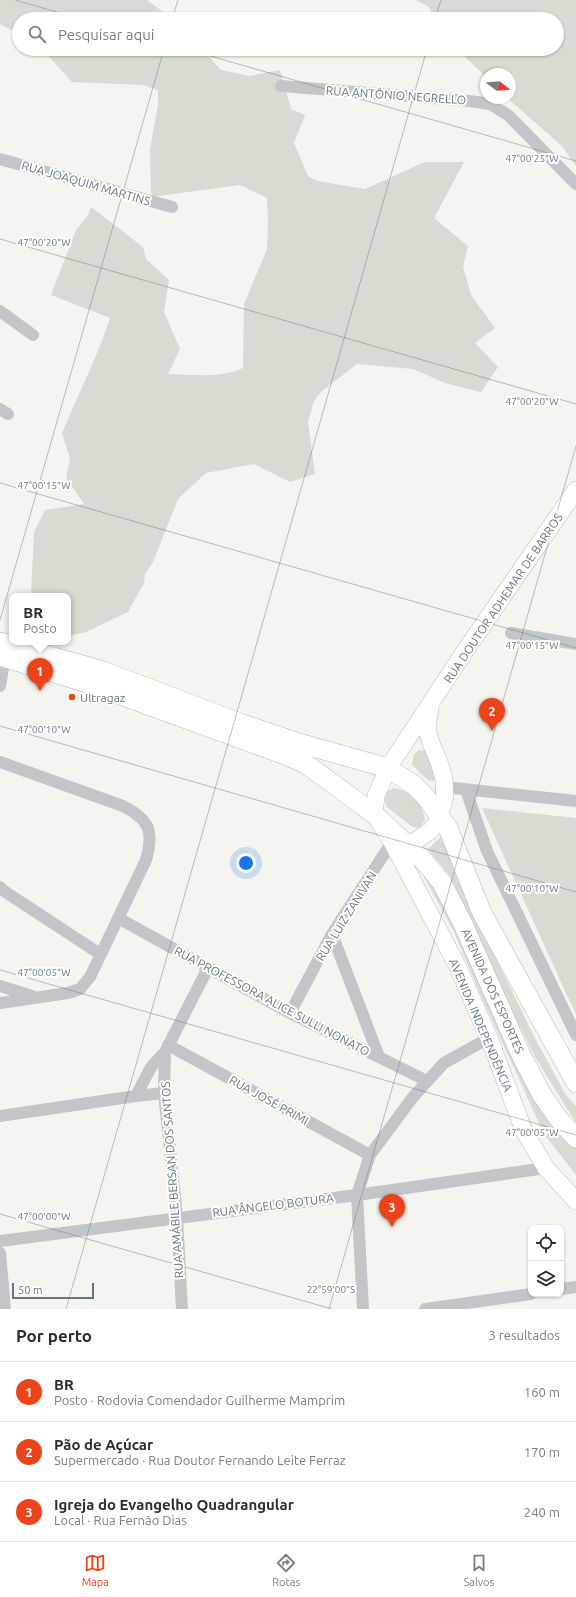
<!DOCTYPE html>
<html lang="pt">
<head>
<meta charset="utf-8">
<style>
  :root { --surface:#fff; --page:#f7f7f7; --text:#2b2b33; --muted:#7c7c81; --line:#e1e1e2; --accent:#ec441a }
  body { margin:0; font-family:Ubuntu,sans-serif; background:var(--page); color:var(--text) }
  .controls { position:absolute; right:12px; bottom:12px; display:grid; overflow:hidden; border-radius:8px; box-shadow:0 1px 3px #0004 }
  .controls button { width:36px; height:36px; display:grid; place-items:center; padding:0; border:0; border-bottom:1px solid var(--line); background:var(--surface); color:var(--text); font:20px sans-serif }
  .compass { position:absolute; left:480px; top:68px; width:36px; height:36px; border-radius:50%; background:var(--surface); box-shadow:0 1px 3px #0004; rotate:106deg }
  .scale { position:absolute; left:12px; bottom:10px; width:82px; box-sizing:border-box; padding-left:4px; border:2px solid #627683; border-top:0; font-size:11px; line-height:14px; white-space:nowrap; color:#627683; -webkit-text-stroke:3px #fff; paint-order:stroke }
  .you { position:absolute; left:246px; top:863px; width:14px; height:14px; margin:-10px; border:3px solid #fff; border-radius:50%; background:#1a73e8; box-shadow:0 0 0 6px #1a73e833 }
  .badge { display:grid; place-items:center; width:26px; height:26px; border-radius:50%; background:var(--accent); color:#fff; font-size:13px; font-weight:700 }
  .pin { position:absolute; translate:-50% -33px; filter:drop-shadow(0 1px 2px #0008) }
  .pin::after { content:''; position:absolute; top:21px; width:14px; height:12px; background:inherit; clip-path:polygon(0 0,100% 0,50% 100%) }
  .popup { position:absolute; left:9px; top:593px; width:62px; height:52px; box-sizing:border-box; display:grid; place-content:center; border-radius:8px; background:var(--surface); filter:drop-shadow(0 1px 3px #0005); font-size:13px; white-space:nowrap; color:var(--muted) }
  .popup b { font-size:15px; color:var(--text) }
  .popup::after { content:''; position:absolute; left:50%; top:100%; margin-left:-8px; border:8px solid transparent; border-top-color:var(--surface) }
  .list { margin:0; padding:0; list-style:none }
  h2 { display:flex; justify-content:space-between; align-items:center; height:52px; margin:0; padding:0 16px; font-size:17px }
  h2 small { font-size:13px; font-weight:400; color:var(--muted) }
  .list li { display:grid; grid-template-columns:26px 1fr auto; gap:12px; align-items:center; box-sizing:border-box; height:60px; padding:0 16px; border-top:1px solid var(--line) }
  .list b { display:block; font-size:15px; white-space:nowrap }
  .list p { margin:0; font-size:13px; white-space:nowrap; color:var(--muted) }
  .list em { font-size:13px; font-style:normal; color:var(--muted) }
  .icon { flex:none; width:22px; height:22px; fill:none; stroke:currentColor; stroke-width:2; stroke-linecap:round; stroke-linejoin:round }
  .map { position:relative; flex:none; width:576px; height:1309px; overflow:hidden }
  .search { position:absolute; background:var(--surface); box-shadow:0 1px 3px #0004; left:12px; right:12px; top:12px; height:44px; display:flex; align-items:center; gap:10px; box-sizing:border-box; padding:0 14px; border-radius:22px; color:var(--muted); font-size:15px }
  .sheet { height:232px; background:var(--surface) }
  nav { display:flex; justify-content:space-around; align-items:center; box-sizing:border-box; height:56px; border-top:1px solid var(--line); background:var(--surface); font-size:11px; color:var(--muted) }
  nav a { display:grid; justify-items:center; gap:2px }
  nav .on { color:var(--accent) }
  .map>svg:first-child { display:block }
</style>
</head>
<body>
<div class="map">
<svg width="576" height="1309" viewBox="0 0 576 1309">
  <rect width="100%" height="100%" fill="#f5f5f0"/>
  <path fill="#d6dcd1" d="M0,0H147L173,19H19V34L0,24Z
    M416,0H576V166L562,146L507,98H510V74H486V77L457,49H557V19H434L429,7Z
    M42,49H202L221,70L249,76L280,70L291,109L305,115L294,143L308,176L317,181L365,189L425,162H464L434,218L468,246L463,267L471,295L495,328L475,343L498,367L481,392L445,383L413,369L357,364L321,392L314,401L308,422L315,474L290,482L254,464L206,473L178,499L153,562L145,574L144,583L128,612L86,632L68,636V596H31V595L34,532L45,510L84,504L66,478L70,459L62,433L101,344L110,318L51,295L76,230L88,215L91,207L143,247L146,259L169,280L164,312L180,349L168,374C190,375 223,378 243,368L244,304L267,249L268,223L267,198L240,185L151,197L150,149L158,104V90L143,85L72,82Z
    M419,750L428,751L436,774L434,781L428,780L412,765L414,754Z
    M394,788C411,791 422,802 425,820L419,829L411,826L386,806L385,799L388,791Z
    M482,808L576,818V1014L565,991Z
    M447,831L476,913L504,975L537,1042L566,1095L576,1106V1123L535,1057L497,981L450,876L428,849Z
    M416,862L437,885L576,1146V1175L544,1134L482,998L454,932Z"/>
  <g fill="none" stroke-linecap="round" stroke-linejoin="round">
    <defs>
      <path id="secondary" d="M576,490L465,651L388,768L376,796L374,814L392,842L457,965L489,1038L524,1131L546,1168L576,1201
        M395,843L408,846L430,831L436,824L445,797L444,779L439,762L431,743L427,729L430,708"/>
      <path id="primary" d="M0,642L103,671L240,723L302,744L388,768L414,785L425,796L448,828L482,913L576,1083
        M0,656L93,685L288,756L306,764L374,814L425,862L442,883L463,924L522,1057L542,1095L561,1122L576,1138"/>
    </defs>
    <use href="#secondary" stroke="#b4babe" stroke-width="18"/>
    <use href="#primary" stroke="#b3b8bb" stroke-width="20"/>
    <path stroke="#c2c6c9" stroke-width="12" d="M281,86L469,101L490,104L508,115L576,184
      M0,159L172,207
      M0,311L33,335
      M0,409L8,414
      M511,633L576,644
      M0,686L5,657
      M0,762L123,806C150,820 154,831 146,860L90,977L80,989L68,993L0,1003
      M445,787L576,801
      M466,790L487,851L576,1035
      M0,887L4,891L100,954
      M118,918L290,1013L427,1081
      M332,934L379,1057
      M0,986L32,996
      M290,1013L332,934L392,842
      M168,1045L370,1155
      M136,1096L151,1067L165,1052
      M0,1116L136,1096L164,1093
      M0,1241L357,1195L546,1168
      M0,1253L5,1309
      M561,1289L576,1287
      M182,1309L177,1217L164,1093L165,1052L208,968
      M363,1309L357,1195L370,1155L413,1097L444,1063L489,1038
      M425,1309L531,1294"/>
    <use href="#secondary" stroke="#fff" stroke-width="17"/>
    <use href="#primary" stroke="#fff" stroke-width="19"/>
  </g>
  <path fill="none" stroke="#627683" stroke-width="1" stroke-opacity="0.45" d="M15,0L81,19M172,19L178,0M435,19L441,0M186,49L576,161M0,239L576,404M0,483L576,648M0,620L164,49M0,726L576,892M0,970L576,1135M0,1214L332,1309M66,1309L427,49M329,1309L576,446"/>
  <circle fill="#ec441a" stroke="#fff" stroke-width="1.5" cx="72" cy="697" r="4"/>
  <g text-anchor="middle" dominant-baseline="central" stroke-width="4" stroke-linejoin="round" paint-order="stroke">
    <g font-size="12" fill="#627683" stroke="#fff">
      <text transform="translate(396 95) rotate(4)">RUA ANTÔNIO NEGRELLO</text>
      <text transform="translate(86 183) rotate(16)">RUA JOAQUIM MARTINS</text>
      <text transform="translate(503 598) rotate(-56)">RUA DOUTOR ADHEMAR DE BARROS</text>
      <text transform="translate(346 916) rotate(-58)">RUA LUIZ ZANIVAN</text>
      <text transform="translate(493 991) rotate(66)">AVENIDA DOS ESPORTES</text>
      <text transform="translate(272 1001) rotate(28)">RUA PROFESSORA ALICE SULLI NONATO</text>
      <text transform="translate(481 1025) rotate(67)">AVENIDA INDEPENDÊNCIA</text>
      <text transform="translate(269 1100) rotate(29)">RUA JOSÉ PRIMI</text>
      <text transform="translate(172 1180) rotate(-94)">RUA AMÁBILE BERSAN DOS SANTOS</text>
      <text transform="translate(273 1205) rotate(-7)">RUA ÂNGELO BOTURA</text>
    </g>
    <g font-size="12" fill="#627683" stroke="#fff" text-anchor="start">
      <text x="80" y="697">Ultragaz</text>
    </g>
  </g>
  <g font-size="10" text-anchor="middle" fill="#627683" stroke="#fff" stroke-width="4" stroke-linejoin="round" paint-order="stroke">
    <text x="532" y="162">47°00'25"W</text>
    <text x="44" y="246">47°00'20"W</text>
    <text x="532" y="405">47°00'20"W</text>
    <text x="44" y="489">47°00'15"W</text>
    <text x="532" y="649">47°00'15"W</text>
    <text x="44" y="733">47°00'10"W</text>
    <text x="532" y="892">47°00'10"W</text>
    <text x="44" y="976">47°00'05"W</text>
    <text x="532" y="1136">47°00'05"W</text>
    <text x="44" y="1220">47°00'00"W</text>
    <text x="331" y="1293">22°59'00"S</text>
  </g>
</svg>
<div class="controls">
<button><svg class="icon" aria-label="locate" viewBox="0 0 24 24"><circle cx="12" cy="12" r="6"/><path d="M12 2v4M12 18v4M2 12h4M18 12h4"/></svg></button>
<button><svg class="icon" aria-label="layers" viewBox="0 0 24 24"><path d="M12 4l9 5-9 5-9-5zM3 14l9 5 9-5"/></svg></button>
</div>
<svg class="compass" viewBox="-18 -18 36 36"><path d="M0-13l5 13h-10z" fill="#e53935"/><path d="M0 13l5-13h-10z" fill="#7c7c81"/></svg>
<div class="scale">50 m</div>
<div class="you"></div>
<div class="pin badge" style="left:40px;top:691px">1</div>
<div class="popup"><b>BR</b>Posto</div>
<div class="pin badge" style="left:492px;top:731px">2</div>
<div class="pin badge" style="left:392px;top:1227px">3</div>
<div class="search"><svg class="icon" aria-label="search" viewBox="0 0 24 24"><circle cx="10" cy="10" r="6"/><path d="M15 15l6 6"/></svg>Pesquisar aqui</div>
</div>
<section class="sheet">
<h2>Por perto<small>3 resultados</small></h2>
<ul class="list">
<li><span class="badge">1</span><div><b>BR</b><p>Posto · Rodovia Comendador Guilherme Mamprim</p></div><em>160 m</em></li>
<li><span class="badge">2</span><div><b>Pão de Açúcar</b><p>Supermercado · Rua Doutor Fernando Leite Ferraz</p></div><em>170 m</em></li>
<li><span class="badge">3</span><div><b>Igreja do Evangelho Quadrangular</b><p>Local · Rua Fernão Dias</p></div><em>240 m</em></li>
</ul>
</section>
<nav>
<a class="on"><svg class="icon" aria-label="map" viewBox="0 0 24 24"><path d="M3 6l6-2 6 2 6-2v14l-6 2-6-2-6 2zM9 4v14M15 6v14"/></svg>Mapa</a>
<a><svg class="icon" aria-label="directions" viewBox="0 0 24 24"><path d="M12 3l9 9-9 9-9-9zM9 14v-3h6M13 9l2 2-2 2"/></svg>Rotas</a>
<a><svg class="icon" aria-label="saved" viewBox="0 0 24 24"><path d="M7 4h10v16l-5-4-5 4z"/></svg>Salvos</a>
</nav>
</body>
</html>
